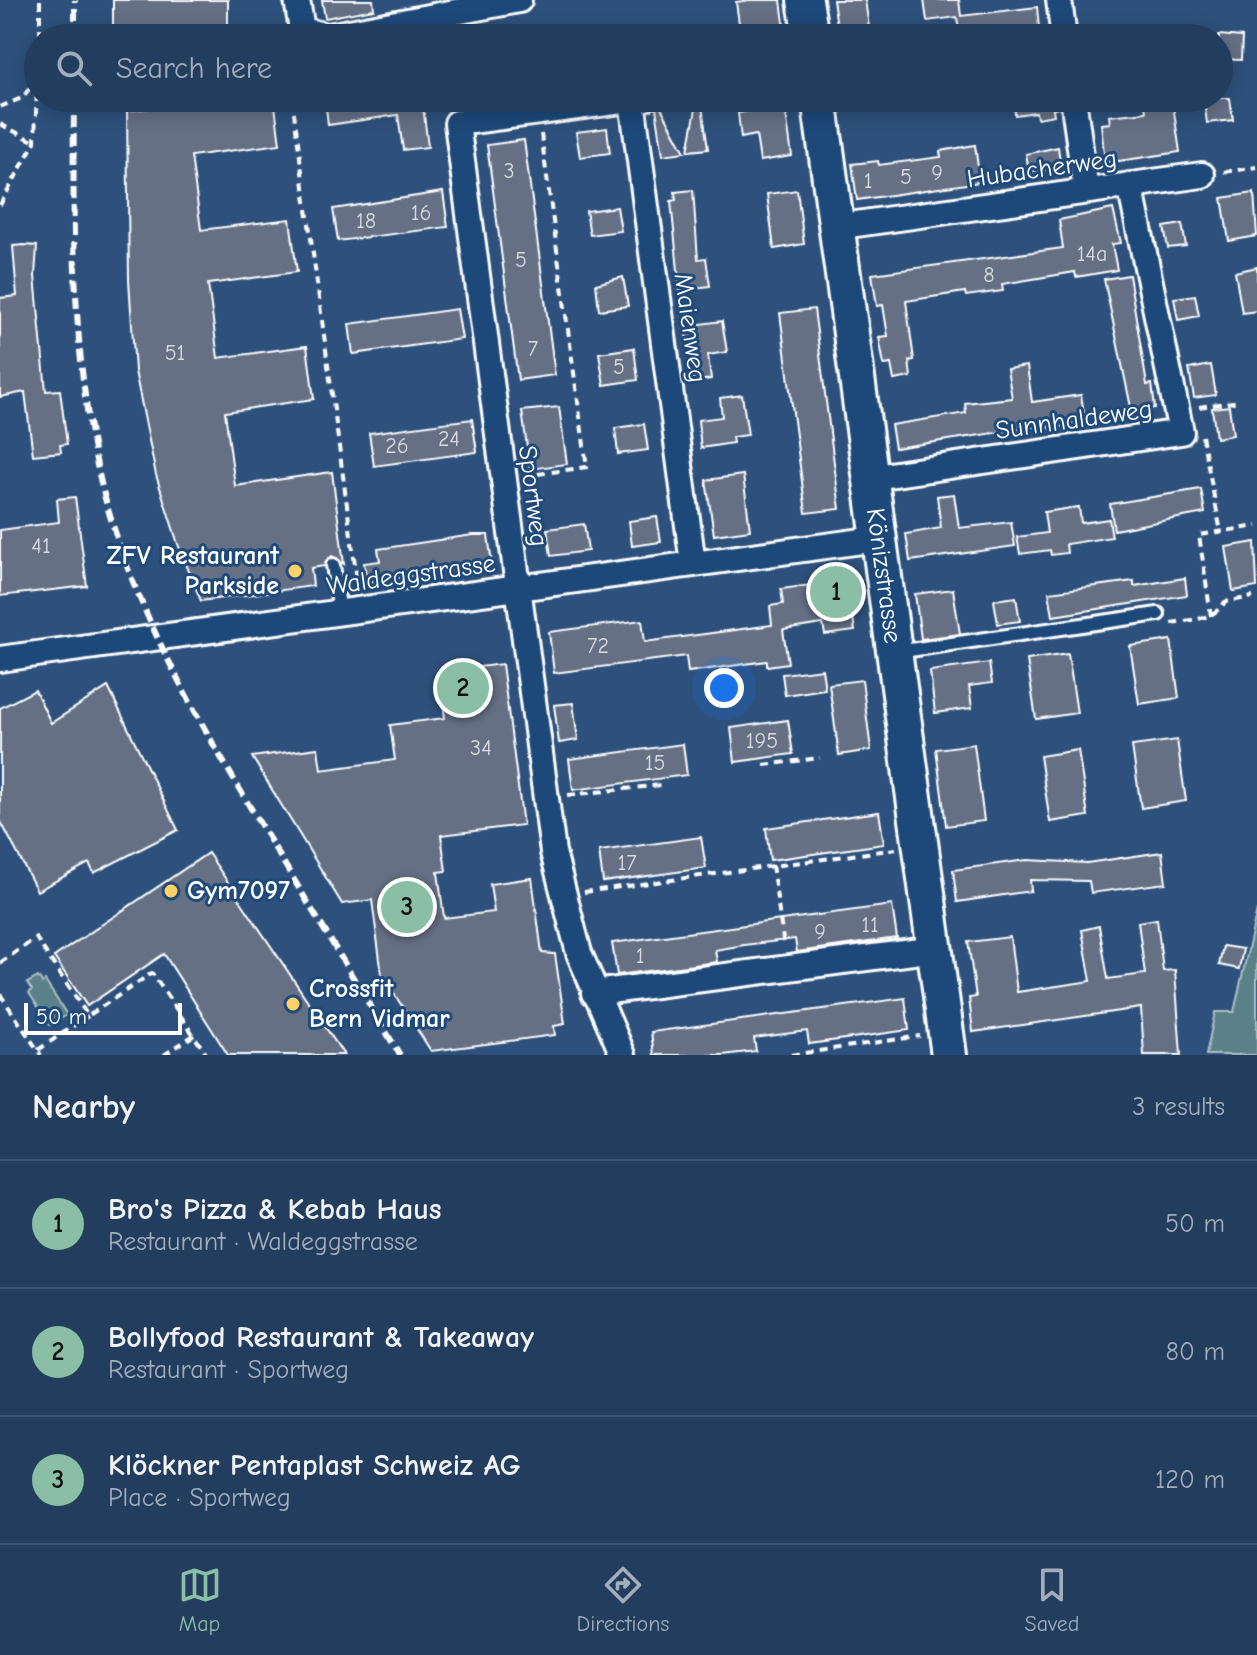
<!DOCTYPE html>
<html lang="en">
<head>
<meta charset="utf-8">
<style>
  :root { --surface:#223d5d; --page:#2a4463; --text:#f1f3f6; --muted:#a2aebc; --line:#3f5672; --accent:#8abfa5 }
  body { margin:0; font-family:"Comic Neue",sans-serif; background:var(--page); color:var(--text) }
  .scale { position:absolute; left:24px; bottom:20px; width:158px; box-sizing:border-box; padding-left:8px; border:4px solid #fff; border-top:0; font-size:22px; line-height:28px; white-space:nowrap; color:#fff; -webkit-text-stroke:6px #1f4a7a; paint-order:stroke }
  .you { position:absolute; left:724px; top:688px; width:28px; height:28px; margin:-20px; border:6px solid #fff; border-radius:50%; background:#1a73e8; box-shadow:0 0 0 12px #1a73e833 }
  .badge { display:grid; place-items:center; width:52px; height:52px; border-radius:50%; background:var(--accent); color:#111; font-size:26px; font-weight:700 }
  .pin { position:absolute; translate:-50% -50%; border:4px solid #fff; box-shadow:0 2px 8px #0006 }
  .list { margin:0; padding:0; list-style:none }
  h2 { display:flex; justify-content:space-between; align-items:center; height:104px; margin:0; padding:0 32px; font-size:34px }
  h2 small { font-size:26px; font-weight:400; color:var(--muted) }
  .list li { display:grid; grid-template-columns:52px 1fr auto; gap:24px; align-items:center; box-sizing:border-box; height:128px; padding:0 32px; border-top:2px solid var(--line) }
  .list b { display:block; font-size:30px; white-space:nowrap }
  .list p { margin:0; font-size:26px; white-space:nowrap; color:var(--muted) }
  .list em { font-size:26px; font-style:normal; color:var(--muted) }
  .icon { flex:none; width:44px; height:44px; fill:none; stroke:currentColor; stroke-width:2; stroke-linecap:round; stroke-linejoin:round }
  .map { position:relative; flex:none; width:1257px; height:1055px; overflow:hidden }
  .search { position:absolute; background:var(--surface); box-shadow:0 4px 20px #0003; left:24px; right:24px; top:24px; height:88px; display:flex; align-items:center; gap:20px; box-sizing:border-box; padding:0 28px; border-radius:44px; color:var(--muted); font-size:30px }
  .sheet { height:488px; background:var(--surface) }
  nav { display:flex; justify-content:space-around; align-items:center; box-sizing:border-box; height:112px; border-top:2px solid var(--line); background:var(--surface); font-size:22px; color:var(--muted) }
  nav a { display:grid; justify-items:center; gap:4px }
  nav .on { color:var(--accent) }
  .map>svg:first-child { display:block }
</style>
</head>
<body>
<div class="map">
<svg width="1257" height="1055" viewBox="0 0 1257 1055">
  <rect width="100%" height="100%" fill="#2d517c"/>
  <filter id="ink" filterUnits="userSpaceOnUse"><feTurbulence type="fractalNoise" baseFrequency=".0125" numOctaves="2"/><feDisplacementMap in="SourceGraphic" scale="16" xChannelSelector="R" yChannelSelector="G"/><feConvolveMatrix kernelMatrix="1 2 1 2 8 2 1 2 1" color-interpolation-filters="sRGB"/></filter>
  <g filter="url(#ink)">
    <path fill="#5a8188" stroke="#acc0c4" stroke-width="2" d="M1257,910V1055H1206L1215,1012H1234Z
      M38,977L42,983L45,981L67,1015L50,1025L29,993L32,990L27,983Z"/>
    <path fill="#656f85" stroke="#fff" stroke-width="2" d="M113,0H228V31H185V35H167V38H113Z
      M322,0H373L374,9L325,18Z
      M749,0H781L786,38H741L736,2Z
      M833,0H865L870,34L839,38Z
      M924,0H959L961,16L1037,7L1040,38H960L957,17L927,21Z
      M1219,35L1242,37L1241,60L1219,59Z
      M222,98H274L280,144L191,156L201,230L290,219L297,272L208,284L218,358L307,346L314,399L225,412L235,486L332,472L344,564L332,556L324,566L311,568L313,586L201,601L178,544L156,475L135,371L129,280L127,111Z
      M325,98H422L428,147L403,150L398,115L328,125Z
      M698,98H701L708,149L688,151Z
      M1014,98H1058L1059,108L1053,109L1054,115L1037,118L1036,112L1015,115Z
      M1144,98H1172L1180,152L1105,163L1101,124L1110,123L1109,116L1146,112Z
      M1208,98H1230L1233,120L1207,123L1204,101Z
      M659,104L685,152L663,155L656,108Z
      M785,106L792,156L760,161L756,135L741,138L738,113Z
      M607,128L610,153L580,157L576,132Z
      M524,140L555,375L518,380L487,145Z
      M975,145L980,182L857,200L852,164L878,161L879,165L941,157L940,151Z
      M1058,147L1061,169L1029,171L1026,154Z
      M693,190L698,259L706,258L710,286L680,290L671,201L676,200L675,192Z
      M797,190L804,244L774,249L767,194Z
      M443,192L448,227L338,241L333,209Z
      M1254,193L1257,236L1229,241L1222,198Z
      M617,207L621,231L590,235L586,211Z
      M1113,209L1121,243L1112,244L1117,270L1076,277L1075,272L1002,284L1003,291L966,296L965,292L906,301L914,360L909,361L911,377L894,380L891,364L884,365L879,337L888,336L883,305L877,306L872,274L1063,248L1059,220Z
      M1182,224L1186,246L1168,248L1164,227Z
      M24,245L37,246L35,276L46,391L60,390L67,444L60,445L61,452L33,455L25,392L0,397V298L17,296L13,246Z
      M1257,267V311L1242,313L1235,272Z
      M1129,275L1147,385L1152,384L1155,408L1132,412L1104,279Z
      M623,277L628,306L599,310L596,284Z
      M1195,295L1199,316L1178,320L1174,298Z
      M457,309L462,339L353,354L349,324Z
      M814,309L840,509L806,513L780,313Z
      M722,321L727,352L708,355L711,379L693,382L685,326Z
      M634,348L638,380L604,385L599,353Z
      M1211,365L1216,395L1194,398L1189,369Z
      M1027,366L1032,402L1081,395L1085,419L1052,430L1046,425L895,448L891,425L966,413L965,403L1012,398L1007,369Z
      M742,395L748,435L732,437L733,443L701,448L698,420L722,417L720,398Z
      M1229,406L1233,435L1216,438L1212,408Z
      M559,407L567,464L530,469L522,411Z
      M472,419L477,452L374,466L369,433Z
      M644,424L648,450L618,454L615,428Z
      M743,475L750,530L714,535L706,480Z
      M1201,489L1205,513L1114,530L1110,504Z
      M954,494L959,528L1011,522L1015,546L910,561L906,534L941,528L937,496Z
      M75,497L87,586L0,596V530L59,522L57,499Z
      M1079,507L1081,523L1109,519L1112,537L1066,544L1067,553L1051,555L1050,550L1020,554L1017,537L1047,533L1044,512Z
      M657,517L661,542L632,546L629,521Z
      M584,524L588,551L551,556L547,529Z
      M473,535H488L492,564L367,582L364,563L380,561L378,549Z
      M1255,542L1257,587L1233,591L1226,547Z
      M1185,578L1187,595L1053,616L1049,592L1134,581V586Z
      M840,581L841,584L848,583L855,631L825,635L823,624L783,630L788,663L767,666V661L688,672L686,656L554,673L549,632L642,620L645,642L772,625L770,606L783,604L781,589Z
      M953,589L960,634L921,639L915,594Z
      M1016,597L1020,621L998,624L994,600Z
      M1171,640L1179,698L1139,704L1130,646Z
      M1068,654L1077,713L1036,719L1027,660Z
      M989,663L992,683L969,686L972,708L935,713L930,671Z
      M502,664L523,825L441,835L446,871L438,872L444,918L494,912L490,884L532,878L542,953L555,954L565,1024L554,1026L555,1035L431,1051L382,975L372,900L342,904L252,757L318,748L321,770L395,760L390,725L445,718L439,672Z
      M822,669L825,689L785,695L782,674Z
      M862,680L871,750L839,755L829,684Z
      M108,687L178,830L94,873L89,863L37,891L0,820V708L35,690L51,723Z
      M573,703L578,740L559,743L554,705Z
      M788,720L793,754L735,762L731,728Z
      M1177,740L1186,801L1141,808L1132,746Z
      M683,744L687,775L573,790L569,759Z
      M974,744L984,821L946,826L936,749Z
      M1078,750L1088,816L1050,822L1040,756Z
      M879,812L884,844L770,860L766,828Z
      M701,837L706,868L603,882L599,851Z
      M1162,852L1166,883L1091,893L1089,881L1030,880L1031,891L957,902L953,870L1027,860L1087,863Z
      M208,853L242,903L344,1055H228L164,954L87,1006L54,957Z
      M892,905L897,938L797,952L795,939L744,945L715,950L717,962L617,975L612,943Z
      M1157,919L1163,971L1175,970L1181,1055H1144L1141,1008L973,1032L969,998L976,997L968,942L1010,937L1017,992L1091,981L1082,930L1099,926L1108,979L1145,974L1138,922Z
      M1223,946L1243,949L1239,969L1219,965Z
      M905,998L909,1030L809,1044L807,1031L754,1038L756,1051L723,1055H654L651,1032Z"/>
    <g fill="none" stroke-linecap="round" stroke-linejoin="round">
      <defs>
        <path id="lane" d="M333,565L340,613
          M896,652L1158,614"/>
        <path id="street" d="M297,0L302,30L328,36L519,0
          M1059,0L1064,38
          M1073,98L1086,191
          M632,100L693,564
          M835,227L1202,175
          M868,478L1181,432L1130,185
          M0,659L877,539
          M594,993L936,949
          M623,1055L579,953L553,852L457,123L645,98"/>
        <g id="secondary">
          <path d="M805,0L811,38"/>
          <path id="s1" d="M819,98L949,1055"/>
        </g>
      </defs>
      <use href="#lane" stroke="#fff" stroke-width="18"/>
      <use href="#street" stroke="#fff" stroke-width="30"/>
      <use href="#secondary" stroke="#fff" stroke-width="40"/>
      <path stroke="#fff" stroke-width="4" stroke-dasharray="8 6" stroke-linecap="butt" d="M40,0V38
        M292,98L358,587
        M442,98L443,109
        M0,107L22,98L38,78
        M0,124L35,142
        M1224,172L1257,167
        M0,205L35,142L37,81
        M1199,407L1240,401
        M1202,436L1221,532
        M524,476L587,467L541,134
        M1211,616L1199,535L1257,526
        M1171,623C1193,619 1212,621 1225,602L1253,597
        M764,765L820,758
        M568,795L661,785
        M772,865L784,946
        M584,892L896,849
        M0,963L36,938L88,1016L152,973L207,1055
        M0,994L41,1055
        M38,1050L88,1016
        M164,1055L194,1035
        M791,1055L920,1036"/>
      <use href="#lane" stroke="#1f4a7a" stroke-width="12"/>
      <use href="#street" stroke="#1f4a7a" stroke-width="24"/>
      <use href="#secondary" stroke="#1f4a7a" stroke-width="34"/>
      <path stroke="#fff" stroke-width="6" stroke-dasharray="12 6" stroke-linecap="butt" d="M75,38V0
        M74,98C73,228 71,356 101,483C132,608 197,718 262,827C308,903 354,979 400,1055"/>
    </g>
  </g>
  <g fill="#ffd166" stroke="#1f4a7a" stroke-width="3">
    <circle cx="295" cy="571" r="8"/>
    <circle cx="171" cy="891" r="8"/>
    <circle cx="293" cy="1004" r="8"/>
  </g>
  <g text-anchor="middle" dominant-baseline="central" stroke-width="6" stroke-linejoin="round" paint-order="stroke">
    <g font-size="22" fill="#d8dbe0">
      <text x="509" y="171">3</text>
      <text x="937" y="173">9</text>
      <text x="906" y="177">5</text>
      <text x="868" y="181">1</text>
      <text x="421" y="213">16</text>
      <text x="366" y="221">18</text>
      <text x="1092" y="254">14a</text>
      <text x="521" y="260">5</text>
      <text x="989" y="275">8</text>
      <text x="533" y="349">7</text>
      <text x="175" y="353">51</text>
      <text x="619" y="367">5</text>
      <text x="449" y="439">24</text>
      <text x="397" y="446">26</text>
      <text x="41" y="546">41</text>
      <text x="598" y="646">72</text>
      <text x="762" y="741">195</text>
      <text x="481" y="748">34</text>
      <text x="655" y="763">15</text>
      <text x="627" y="863">17</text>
      <text x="870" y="925">11</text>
      <text x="820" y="932">9</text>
      <text x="640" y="956">1</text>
    </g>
    <g font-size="26" fill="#fff" stroke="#1f4a7a">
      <text transform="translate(1042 169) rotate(-8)">Hubacherweg</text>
      <text transform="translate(690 328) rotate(82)">Maienweg</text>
      <text transform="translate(1074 420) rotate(-8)">Sunnhaldeweg</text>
      <text transform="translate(533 496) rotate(83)">Sportweg</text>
      <text transform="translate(411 575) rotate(-8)">Waldeggstrasse</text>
      <text stroke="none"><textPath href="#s1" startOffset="482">Könizstrasse</textPath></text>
    </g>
    <g font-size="26" font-weight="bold" fill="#fff" stroke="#1f4a7a" text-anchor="start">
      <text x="279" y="556" text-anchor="end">ZFV Restaurant<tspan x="279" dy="30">Parkside</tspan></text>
      <text x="187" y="891">Gym7097</text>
      <text x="309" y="989">Crossfit<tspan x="309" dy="30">Bern Vidmar</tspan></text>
    </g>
  </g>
</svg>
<div class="scale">50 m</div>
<div class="you"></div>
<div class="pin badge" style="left:836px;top:592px">1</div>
<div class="pin badge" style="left:463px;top:688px">2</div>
<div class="pin badge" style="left:407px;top:907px">3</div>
<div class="search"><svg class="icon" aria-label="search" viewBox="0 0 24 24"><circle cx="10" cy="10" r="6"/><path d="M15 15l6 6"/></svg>Search here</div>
</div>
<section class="sheet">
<h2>Nearby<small>3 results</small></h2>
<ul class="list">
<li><span class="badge">1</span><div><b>Bro's Pizza &amp; Kebab Haus</b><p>Restaurant · Waldeggstrasse</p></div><em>50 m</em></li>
<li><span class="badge">2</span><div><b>Bollyfood Restaurant &amp; Takeaway</b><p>Restaurant · Sportweg</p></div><em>80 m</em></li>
<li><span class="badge">3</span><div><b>Klöckner Pentaplast Schweiz AG</b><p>Place · Sportweg</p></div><em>120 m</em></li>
</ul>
</section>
<nav>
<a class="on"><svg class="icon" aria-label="map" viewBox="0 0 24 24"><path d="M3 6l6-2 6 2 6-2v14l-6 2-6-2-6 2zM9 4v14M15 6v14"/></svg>Map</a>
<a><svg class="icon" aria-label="directions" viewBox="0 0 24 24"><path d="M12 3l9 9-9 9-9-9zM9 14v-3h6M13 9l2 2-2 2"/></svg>Directions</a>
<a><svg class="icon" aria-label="saved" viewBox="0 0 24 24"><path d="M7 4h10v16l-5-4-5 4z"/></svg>Saved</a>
</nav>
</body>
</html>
